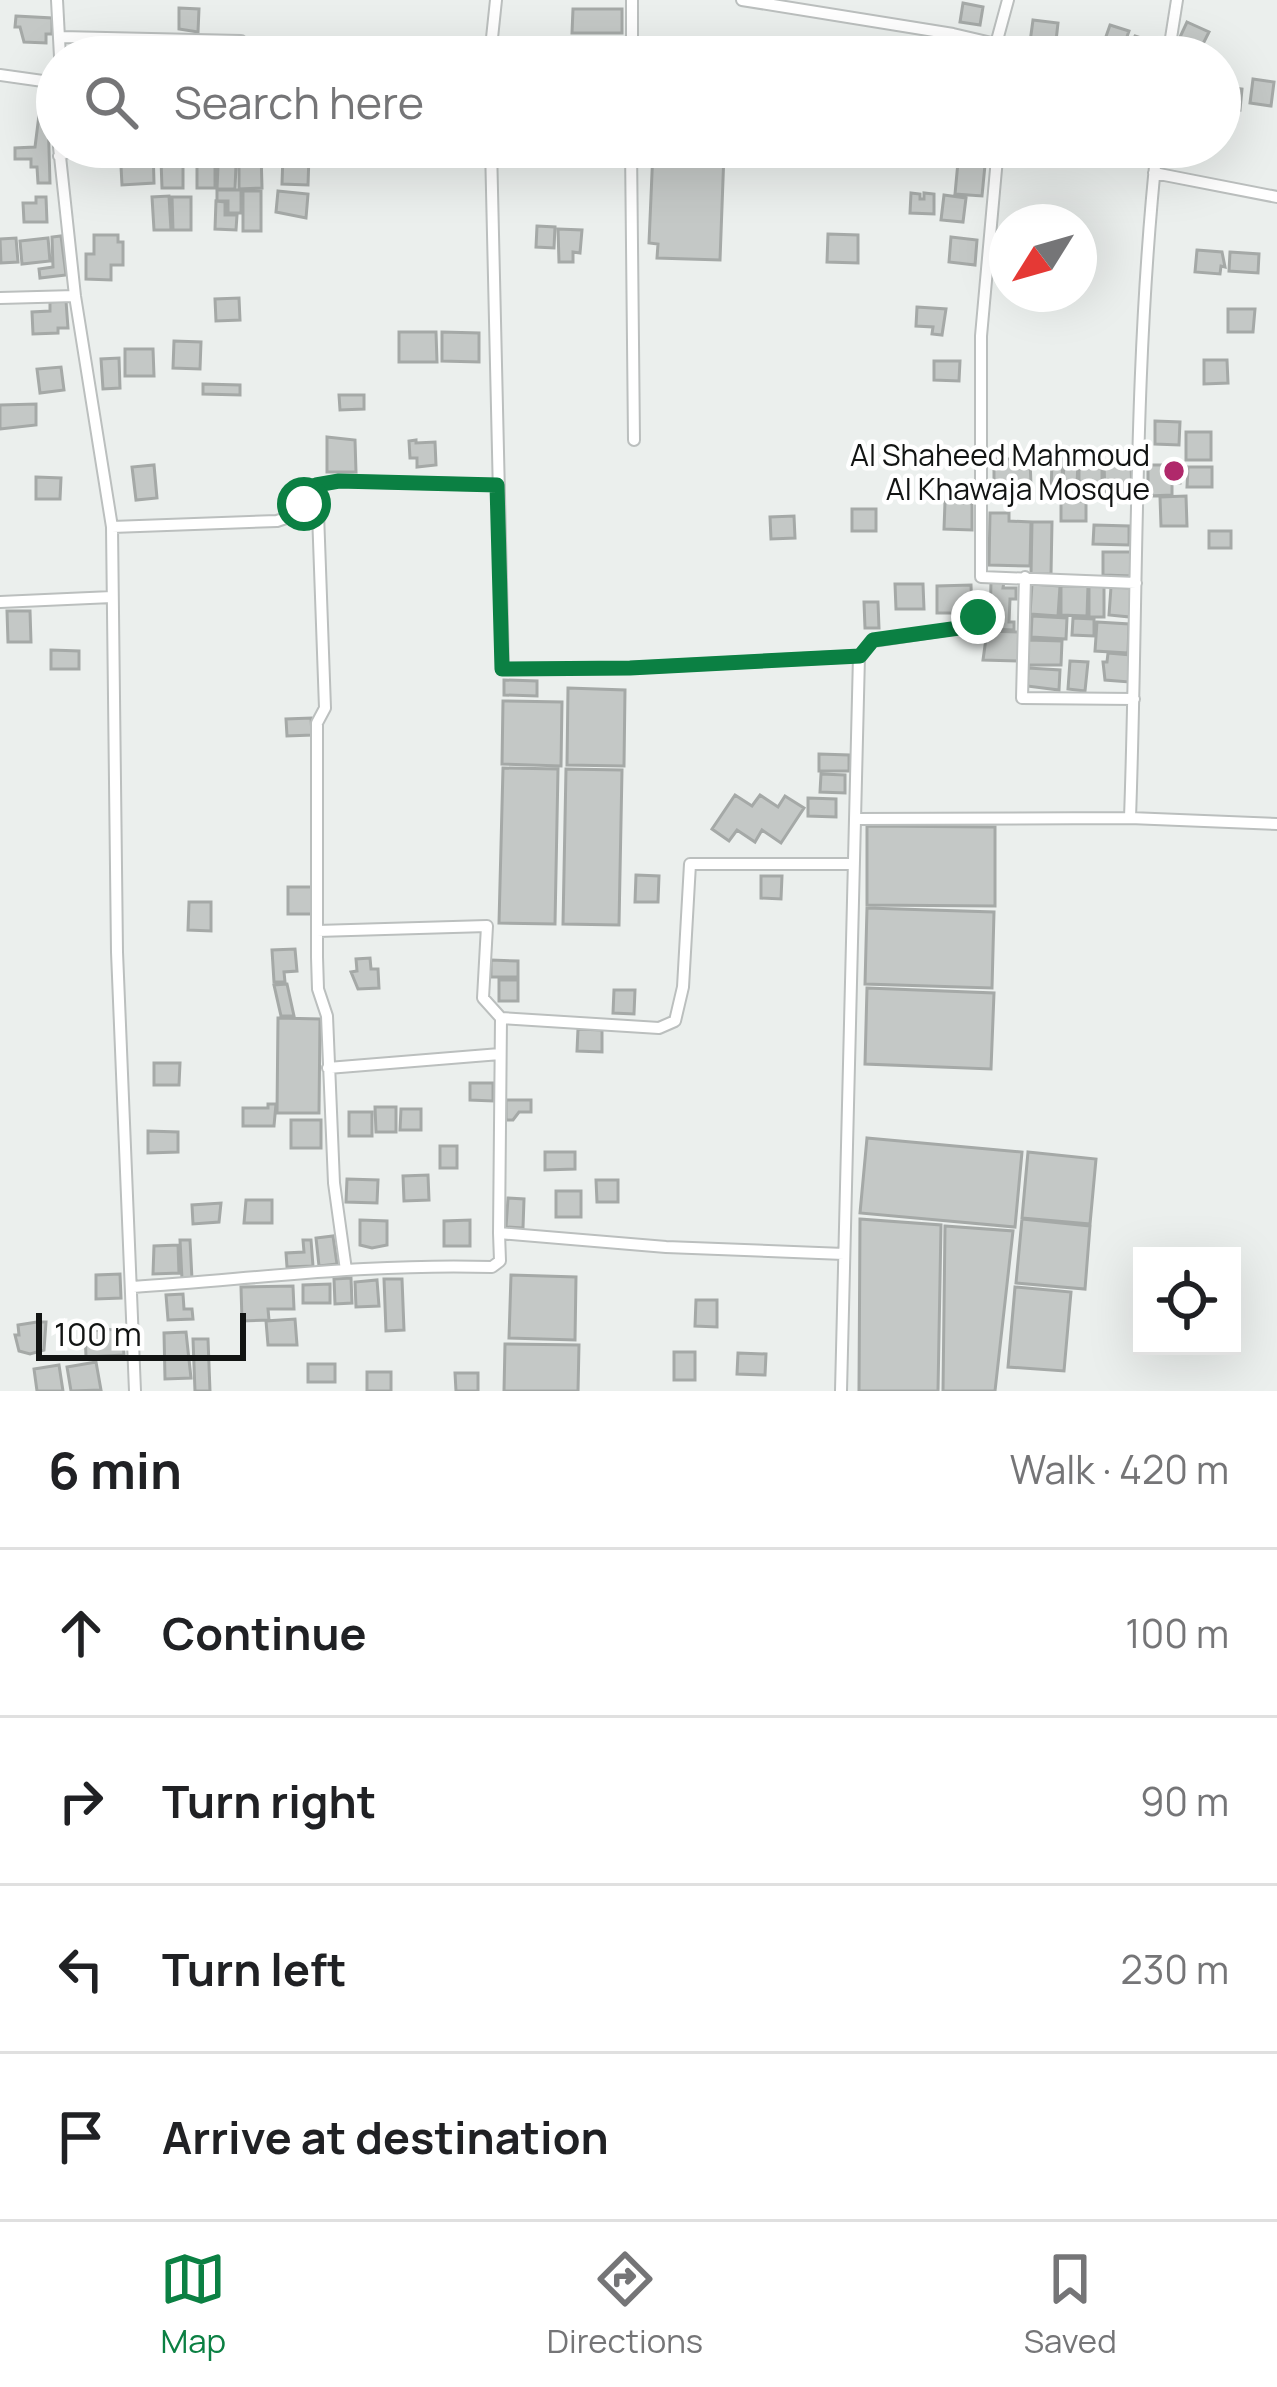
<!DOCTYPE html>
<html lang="en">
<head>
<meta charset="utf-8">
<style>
  :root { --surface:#fff; --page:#f6f6f6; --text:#202124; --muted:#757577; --line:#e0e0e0; --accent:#0b8043 }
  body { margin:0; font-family:Manrope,sans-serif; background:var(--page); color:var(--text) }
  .controls { position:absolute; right:36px; bottom:36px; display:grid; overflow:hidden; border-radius:0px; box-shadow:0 12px 48px #0002 }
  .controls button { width:108px; height:108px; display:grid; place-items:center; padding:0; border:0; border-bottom:3px solid var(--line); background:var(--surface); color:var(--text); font:60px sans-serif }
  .compass { position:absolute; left:989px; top:204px; width:108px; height:108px; border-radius:50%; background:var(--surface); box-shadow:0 12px 48px #0002; rotate:233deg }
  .scale { position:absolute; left:36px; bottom:30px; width:210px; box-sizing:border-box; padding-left:12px; border:6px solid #121413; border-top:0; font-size:33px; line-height:42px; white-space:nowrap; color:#121413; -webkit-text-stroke:9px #fff; paint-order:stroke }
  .stop { position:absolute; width:36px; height:36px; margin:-27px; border:9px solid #0b8043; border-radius:50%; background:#fff }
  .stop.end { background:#0b8043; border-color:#fff; box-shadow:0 3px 12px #0008 }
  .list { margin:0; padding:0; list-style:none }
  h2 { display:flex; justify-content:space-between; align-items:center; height:156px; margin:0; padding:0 48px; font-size:51px }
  h2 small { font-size:39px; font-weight:400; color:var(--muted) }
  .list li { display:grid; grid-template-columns:78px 1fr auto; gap:36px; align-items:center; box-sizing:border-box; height:168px; padding:0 48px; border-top:3px solid var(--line) }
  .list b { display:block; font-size:45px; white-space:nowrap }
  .list em { font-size:39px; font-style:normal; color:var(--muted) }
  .icon { flex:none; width:66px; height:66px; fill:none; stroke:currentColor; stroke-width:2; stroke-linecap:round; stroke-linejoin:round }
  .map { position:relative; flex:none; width:1277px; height:1391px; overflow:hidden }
  .search { position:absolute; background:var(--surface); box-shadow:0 12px 48px #0002; left:36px; right:36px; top:36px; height:132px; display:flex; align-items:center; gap:30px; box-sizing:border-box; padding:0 42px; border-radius:66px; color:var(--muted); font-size:45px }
  .sheet { height:828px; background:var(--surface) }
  nav { display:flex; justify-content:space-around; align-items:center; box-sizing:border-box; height:168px; border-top:3px solid var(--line); background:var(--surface); font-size:33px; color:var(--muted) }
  nav a { display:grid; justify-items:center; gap:6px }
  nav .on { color:var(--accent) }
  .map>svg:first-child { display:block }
</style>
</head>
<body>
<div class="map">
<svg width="1277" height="1391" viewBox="0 0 1277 1391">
  <rect width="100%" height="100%" fill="#ebefed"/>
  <path fill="#c4c8c6" stroke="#a5a9a7" stroke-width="3" d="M963,3L983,7L980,25L960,22Z
    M179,8L199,9L198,32L179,29Z
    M573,9H622V33H572Z
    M16,16L52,18V34H46V43L24,42L20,27H15Z
    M1033,20L1058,23L1055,50L1030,42Z
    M1187,22L1209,32L1201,48L1180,37Z
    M1110,25L1129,31L1122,51L1103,45Z
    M1135,36L1165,46L1161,57L1128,54Z
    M1253,79L1274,82L1271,106L1250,103Z
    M1220,86L1242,89L1240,110L1220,107Z
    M39,115H48L50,183H38L37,167H31V159H15V148L35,147Z
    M153,147L154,183L122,185L120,148Z
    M653,150L724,153L720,260L657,258L658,244L649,243Z
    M295,151L309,156L308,185L282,184L283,155L295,156Z
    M219,152H261L262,188L239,189V163H219Z
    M161,160H183V188H162Z
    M197,162H215V188H197Z
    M958,162L985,165L982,196L955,194Z
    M236,165L235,189H217L218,166Z
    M217,190H241V213H228V201H217Z
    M243,191H261V231H243Z
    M278,191L308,194L306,218L276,212Z
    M911,193L920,194V199H924V193L934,194V214L910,213Z
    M944,195L966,198L963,222L941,220Z
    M169,196L171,230H154L152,197Z
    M36,197H46L47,222H24L23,203H36Z
    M172,197H191V230H173Z
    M216,201L225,202V215H237L236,230L215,229Z
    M537,226L555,227L554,248L536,247Z
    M558,229L582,230L580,253L573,252V262H559Z
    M828,234L858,235V263L827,262Z
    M94,235H118V242H123V265H111V280L86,279V254H94Z
    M61,236L66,275L40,278L39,269L53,267L52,237Z
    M951,237L977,240L975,265L949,262Z
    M16,238L18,262L1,263L0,239Z
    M48,238L50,261L22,264L20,241Z
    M1197,250L1222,252L1225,267L1221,266L1220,274L1195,272Z
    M1230,252L1259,254L1258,273L1229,271Z
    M239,298L240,320L216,321L215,299Z
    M66,301L68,328H58V333L33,334L32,312L50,311V302Z
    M917,307L946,309L942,335L932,334L933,327L916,326Z
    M1228,309H1255L1253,332H1228Z
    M399,332H436L437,362H399Z
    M442,332L479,333V362L442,361Z
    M174,341L201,342L200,369L173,368Z
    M125,349H153L154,376H125Z
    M119,358L120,388L103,389L101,359Z
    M1204,360H1227L1228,383L1204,384Z
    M934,361H960L959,381L934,380Z
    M61,367L64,390L40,393L37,369Z
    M203,384L240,385V395L203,394Z
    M339,395H364V409L340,410Z
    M36,404V425L0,429V405Z
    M1155,421L1180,422L1179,445L1155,444Z
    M1186,432H1211V460H1186Z
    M327,437L355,440L356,472H327Z
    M416,440V443L435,442L436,465L417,467V458H410L409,441Z
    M1052,458L1063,459L1061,499H1051Z
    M994,459H1030L1031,485H994Z
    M1064,459H1078L1077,486H1063Z
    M1079,462H1102V494H1087V484H1079Z
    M1104,463H1131L1132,498H1105Z
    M154,465L157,498L136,500L132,467Z
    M1148,465H1170V474H1180V483H1172V495L1148,496Z
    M1188,467H1212V487H1187Z
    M36,477L61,478L60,499H36Z
    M1186,496L1187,526H1161L1160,497Z
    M1061,501H1086V521H1061Z
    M945,502L972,503V530L944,529Z
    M852,509H876V531H852Z
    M990,513H1009V521L1031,522L1030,566L989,565Z
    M794,516L795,538L771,539L770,517Z
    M1032,522H1052L1051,574H1031Z
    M1094,525L1129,526V545L1093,544Z
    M1209,531H1231V548H1209Z
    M1103,552H1132V576L1103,575Z
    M991,580L1004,581L1003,588H1016V599H1010L1009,622H1014V630L990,629Z
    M895,584H923L924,609H896Z
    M1032,584L1060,586L1058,616L1030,614Z
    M971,585L972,613H937V586Z
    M1061,586H1088L1087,616L1061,615Z
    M1089,586H1104V617H1089Z
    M1111,587L1132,588L1130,617L1109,615Z
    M864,602H878L879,628H865Z
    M7,611H30L31,642H8Z
    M1032,616L1067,618L1066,639L1031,637Z
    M1073,618L1094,619V636L1072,635Z
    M1097,622L1129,624L1128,653L1095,651Z
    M987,631L1020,632L1018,661L983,660Z
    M1028,640L1062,641L1061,665H1027Z
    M51,650L79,651V669H51Z
    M1108,653L1131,655L1129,682L1105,680L1103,662H1107Z
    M1070,661L1088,662L1085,691L1068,689Z
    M1028,668L1060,670L1059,690L1027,686Z
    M504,680L537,681V696L504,695Z
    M568,688L625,690L624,766L567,765Z
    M503,701L562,702L561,766L502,764Z
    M311,718L312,735L287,736L286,719Z
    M819,754L849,755V771H819Z
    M503,768L558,769L555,924L499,923Z
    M566,769L622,770L619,925L563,924Z
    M821,774L845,775V793L820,792Z
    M735,795L752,806L760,795L778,807L785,796L804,808L781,843L762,830L755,842L737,830L729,841L712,829Z
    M808,798L836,799V817L808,816Z
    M867,826L995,827V906L867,905Z
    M636,875L659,876L658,902H635Z
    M761,876H782L781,899L761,898Z
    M288,887H312V914H288Z
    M189,902H211V931L188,930Z
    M867,908L994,912L992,988L865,984Z
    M295,949L297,971L284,972L285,982H274L272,950Z
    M370,958L371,969H378L379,988L358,989L351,972L357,971L356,959Z
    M491,960L518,961V977H491Z
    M499,980H518V1001H499Z
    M287,984L294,1016H281L274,985Z
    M867,988L994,993L991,1069L865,1064Z
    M614,990H635L634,1014L613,1013Z
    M278,1018L320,1019L319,1113H277Z
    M578,1029L602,1030V1052L577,1051Z
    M154,1063H180L179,1085H154Z
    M470,1083H493V1101L470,1100Z
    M506,1100H531V1112H519L513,1120H506Z
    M268,1104H276L274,1126H243V1108H268Z
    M375,1107H396V1132H376Z
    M401,1109H421V1130H400Z
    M349,1112H372V1136H349Z
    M291,1120H321V1148H291Z
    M148,1131L178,1132V1152L148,1153Z
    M867,1138L1022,1152L1015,1227L860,1213Z
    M440,1146H457V1168H440Z
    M545,1152H575V1169L545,1170Z
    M1028,1152L1096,1159L1090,1224L1022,1218Z
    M428,1175L429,1200L404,1201L403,1176Z
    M347,1179L378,1180L377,1203L346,1202Z
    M596,1180H618V1202H597Z
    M556,1191H581V1217H556Z
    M508,1198L524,1199L523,1228L506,1227Z
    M246,1200H272V1223H244Z
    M221,1203L219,1222L193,1224L192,1205Z
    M860,1219L941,1225L938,1391H859Z
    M1022,1219L1090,1226L1085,1289L1016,1283Z
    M360,1220L387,1221V1245L372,1248L360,1245Z
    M470,1220V1246H444V1221Z
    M945,1226L1013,1231L995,1391H943Z
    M333,1236L337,1264L319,1266L316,1238Z
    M180,1240H190L192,1279H182Z
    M303,1240H311L313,1266L287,1267L286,1253L304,1252Z
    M178,1245L179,1273L153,1274L154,1246Z
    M120,1274L121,1298L96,1299V1275Z
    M511,1275L576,1277L575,1340L509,1338Z
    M351,1278L352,1303L335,1304L334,1279Z
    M384,1279H402L404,1330L386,1331Z
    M377,1280L379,1306L356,1307L355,1282Z
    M330,1284V1303H303V1285Z
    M293,1286L294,1309H268L269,1320L242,1321L241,1287Z
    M1015,1287L1071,1292L1064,1371L1008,1367Z
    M183,1294L184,1309H192L193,1319L168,1320L166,1295Z
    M696,1300H717V1327L695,1326Z
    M295,1319L297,1345H268L266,1321Z
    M37,1322H46L44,1350L30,1354L19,1351L15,1335H19L18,1325Z
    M122,1329L124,1355L86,1357L85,1331Z
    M186,1332L191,1378L165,1379L164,1333Z
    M193,1339H208L210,1391H195Z
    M505,1344L579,1345L578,1391H504Z
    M674,1352H695V1380H674Z
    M738,1353L766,1354L765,1375L737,1374Z
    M96,1362L101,1390L71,1391L67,1367Z
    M308,1364H335V1382H308Z
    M59,1365L63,1391H37L34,1369Z
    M367,1372H391V1391H367Z
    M455,1373H478V1391H456Z"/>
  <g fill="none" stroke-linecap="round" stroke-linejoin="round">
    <defs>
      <path id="street" d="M57,0L60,57
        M742,0L953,34L996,44L1005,57
        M61,37L241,41
        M996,44L1008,0
        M490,57L496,0
        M632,57V0
        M1168,57L1177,0
        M0,75L57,83
        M59,147L75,296L112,527L117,952L135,1391
        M253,147L297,148
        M491,147L503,669L630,668L859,656
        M631,147L634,440
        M998,147L981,336V577L1136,583
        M59,156L78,147
        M1154,173L1277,197
        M0,298L75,296
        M317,485L325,708L317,723V957L318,989L327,1016L334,1183L346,1270
        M112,527L277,521L292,516L317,485L339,481L497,485
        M1025,577L1022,698L1134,699
        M0,602L112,597
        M1130,818C1138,594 1133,370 1157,147
        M855,819L1130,818L1277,824
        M317,931L487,926L483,998L501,1018L499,1233
        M501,1018L659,1028L675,1021L683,987L690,864H854
        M328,1068L500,1054
        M133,1287C253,1279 372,1263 492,1267L500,1261L499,1233L666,1247L844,1254
        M841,1391L859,656L873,641L959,628L978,618"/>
    </defs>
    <use href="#street" stroke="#bbbfbe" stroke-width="14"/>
    <use href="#street" stroke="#fff" stroke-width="10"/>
  </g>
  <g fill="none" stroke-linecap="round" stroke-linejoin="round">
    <path stroke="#0b8043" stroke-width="15" d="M304,504L316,485L339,481L497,485L502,669L630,668L860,656L873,640L959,628L978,617"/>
  </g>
  <circle fill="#b0296b" stroke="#fff" stroke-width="4.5" cx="1174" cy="471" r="12"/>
  <g text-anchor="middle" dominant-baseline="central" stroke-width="9" stroke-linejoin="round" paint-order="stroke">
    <g font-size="30" fill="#121413" stroke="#fff" text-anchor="end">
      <text x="1150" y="454">Al Shaheed Mahmoud<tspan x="1150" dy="34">Al Khawaja Mosque</tspan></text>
    </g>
  </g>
</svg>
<div class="controls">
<button><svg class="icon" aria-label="locate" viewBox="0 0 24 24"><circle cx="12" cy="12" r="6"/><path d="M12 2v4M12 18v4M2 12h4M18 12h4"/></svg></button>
</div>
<svg class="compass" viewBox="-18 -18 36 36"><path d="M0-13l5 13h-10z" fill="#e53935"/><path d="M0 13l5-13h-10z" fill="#757577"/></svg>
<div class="scale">100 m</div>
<div class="stop" style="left:304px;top:504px"></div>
<div class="stop end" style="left:978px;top:617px"></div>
<div class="search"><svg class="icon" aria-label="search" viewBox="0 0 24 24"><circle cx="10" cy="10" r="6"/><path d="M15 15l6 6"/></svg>Search here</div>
</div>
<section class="sheet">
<h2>6 min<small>Walk · 420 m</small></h2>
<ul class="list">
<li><svg class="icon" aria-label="ahead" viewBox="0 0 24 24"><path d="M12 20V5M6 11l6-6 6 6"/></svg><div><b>Continue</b></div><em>100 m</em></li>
<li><svg class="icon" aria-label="right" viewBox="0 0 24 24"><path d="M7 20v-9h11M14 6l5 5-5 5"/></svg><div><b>Turn right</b></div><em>90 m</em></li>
<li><svg class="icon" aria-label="left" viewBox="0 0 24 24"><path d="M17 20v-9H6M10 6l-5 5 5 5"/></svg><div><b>Turn left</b></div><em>230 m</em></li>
<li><svg class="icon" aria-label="arrive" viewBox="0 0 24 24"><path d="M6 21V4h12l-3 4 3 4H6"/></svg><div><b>Arrive at destination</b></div></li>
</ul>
</section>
<nav>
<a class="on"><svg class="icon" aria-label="map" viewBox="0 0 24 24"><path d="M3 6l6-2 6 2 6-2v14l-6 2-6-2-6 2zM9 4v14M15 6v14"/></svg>Map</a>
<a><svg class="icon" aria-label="directions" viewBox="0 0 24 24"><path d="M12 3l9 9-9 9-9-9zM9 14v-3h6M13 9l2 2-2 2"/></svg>Directions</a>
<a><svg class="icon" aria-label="saved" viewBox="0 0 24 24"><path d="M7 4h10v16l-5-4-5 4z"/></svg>Saved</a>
</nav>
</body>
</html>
